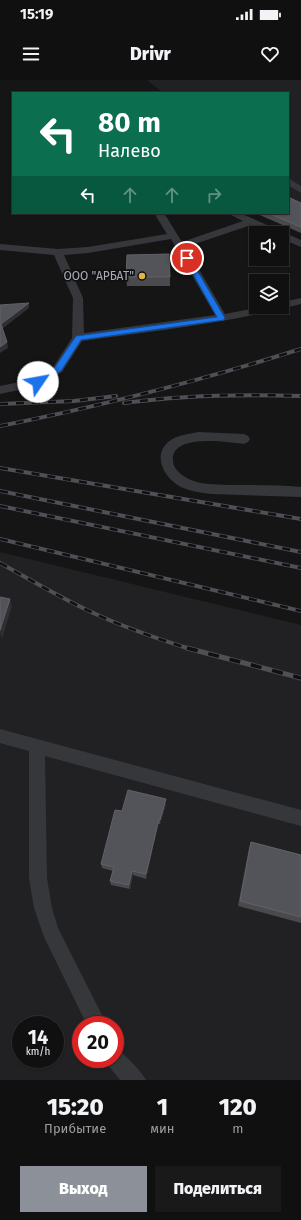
<!DOCTYPE html>
<html lang="ru">
<head>
<meta charset="utf-8">
<style>
	:root { --surface:#101010; --page:#191919; --text:#f1f3f6; --muted:#9c9d9f; --line:#303030; --accent:#8c9099 }
	body { margin:0; font-family:"Fira Sans",sans-serif; background:var(--page); color:var(--text); height:100vh; display:flex; flex-direction:column; font-size:15px; white-space:nowrap }
	* { box-sizing:border-box; margin:0 }
	p { font-size:13px; color:var(--muted) }
	.icon { flex:none; width:22px; height:22px; fill:none; stroke:currentColor; stroke-width:2; stroke-linecap:round; stroke-linejoin:round }
	.map { position:relative; height:1000px; overflow:hidden }
	.side { display:flex; flex-direction:column; background:var(--surface); flex:1 }
	.side>* { flex:none }
	.guide { position:absolute; left:12px; top:12px; width:277px; height:122px; border-radius:0px; box-shadow:0 1px 3px #0004,0 0 0 1px var(--line); background:#0b6e4f; color:#fff; overflow:hidden }
	.buttons { position:absolute; left:249px; top:146px; display:grid; gap:8px }
	.buttons a { display:grid; place-items:center; width:40px; height:40px; border-radius:0px; background:var(--surface); box-shadow:0 1px 3px #0004,0 0 0 1px var(--line); font-size:20px }
	.speed { position:absolute; left:12px; top:936px; display:flex; gap:8px; font-size:20px; font-weight:700; text-align:center }
	.speed>* { display:grid; place-content:center; width:52px; height:52px; border-radius:50%; background:var(--surface); box-shadow:0 1px 3px #0004,0 0 0 1px var(--line); line-height:1 }
	.speed small { font-size:10px; font-weight:400 }
	.speed .limit { border:6px solid #d22; background:#fff; color:#111 }
	.pin { position:absolute; display:grid; place-items:center; width:34px; height:34px; color:#fff; margin:-17px; border:2px solid #fff; border-radius:50%; box-shadow:0 1px 4px #0007 }
	.me { position:absolute; width:44px; margin:-22px; rotate:57deg; stroke-linejoin:round; filter:drop-shadow(0 0 3px #0008) }
	.turn { display:flex; align-items:center; gap:14px; height:84px; padding:0 20px; font-size:18px }
	.turn .icon { width:52px; height:52px; stroke-width:2.5 }
	.turn b { display:block; font-size:28px; line-height:34px }
	.lanes { display:flex; align-items:center; height:38px; padding:0 20px; background:#0003; justify-content:center; gap:20px; direction:ltr }
	.lanes .off { opacity:.35 }
	.eta { display:flex; justify-content:space-evenly; align-items:center; height:68px; text-align:center }
	.eta b { font-size:24px; font-weight:800; line-height:28px }
	.cta { display:flex; gap:8px; margin-top:auto; padding:8px 20px }
	.cta a { flex:1; height:46px; border-radius:0px; background:var(--accent); color:#fff; font-size:16px; font-weight:800; line-height:46px; text-align:center }
	.cta a+a { background:var(--page); color:var(--text) }
	.status { display:flex; justify-content:space-between; align-items:center; height:28px; padding:0 20px; background:var(--surface); direction:ltr }
	.status svg { height:11px; fill:currentColor }
	header { display:flex; justify-content:space-between; align-items:center; height:52px; padding:0 20px; background:var(--surface); font-size:18px; font-weight:800 }
	.map>svg:first-child { display:block }
	.built { fill:#212123; fill-rule:evenodd }
	.lines { fill:none; stroke-linecap:round; stroke-linejoin:round }
	.lane { fill:#36373b; fill-rule:evenodd }
	.rail-far1-casing { stroke:#4f5056; stroke-width:4 }
	.rail-casing { stroke:#4f5056; stroke-width:5 }
	.rail-far1 { stroke:#101011; stroke-width:2.5; stroke-dasharray:8; stroke-linecap:butt }
	.rail { stroke:#101011; stroke-width:3.5; stroke-dasharray:11; stroke-linecap:butt }
	.wall { fill:#49494e }
	.shaded-wall { fill:#303033 }
	.building { fill:#535459; stroke:#616267 }
	.route { fill:#1a73e8; stroke:#114b97 }
	.poi-dot { fill:#e0b543; stroke:#101011; stroke-width:1.5 }
	.labels { text-anchor:middle; stroke-width:3.5; stroke-linejoin:round; paint-order:stroke }
	.far-poi-label { font-size:12px; fill:#a8abb5; stroke:#101011; text-anchor:end }
</style>
</head>
<body>
<div class="status"><b>15:19</b><svg viewBox="0 0 49 12"><path d="M0 12V9h3v3zM5 12V6h3v6zM10 12V3h3v9zM15 12V0h3v12zM26 1h20v11H26zM47 4h2v5h-2z"/></svg></div>
<header><svg class="icon" aria-label="menu" viewBox="0 0 24 24"><path d="M4 6h16M4 12h16M4 18h16"/></svg>Drivr<svg class="icon" aria-label="heart" viewBox="0 0 24 24"><path d="M12 20l-8-8c-3-5 5-10 8-4 3-6 11-1 8 4z"/></svg></header>
<div class="map">
<svg width="301" height="1000" viewBox="0 0 301 1000">
	<rect width="100%" height="100%" fill="#151516"/>
	<g class="built">
		<polygon points="147,0 301,0 301,127 288,121 288,13 163,13"/>
		<path d="M0 472 301 545V1000H0ZM21 945H55V979H21ZM81 945H115V979H81Z"/>
	</g>
	<g class="lines">
		<g class="lane">
			<polygon points="288,98 301,106 301,113 288,105"/>
			<path d="M154 133H164L182 162 243 141 227 133H240L301 160V167L282 159V153H269L251 145 186 167 225 234 261 227H282V222L301 218V224C229 243 155 251 82 261L62 292 42 305 0 314V306L34 299 54 286 72 258 73 218 54 175 0 170V164L58 169 88 167 167 154ZM171 159 215 235 84 253 83 218 64 175 88 173Z"/>
			<path d="M198 352 244 354 248 356 250 359 248 362 244 364C227 362 170 353 173 381 173 390 184 397 191 400 202 405 216 404 228 405 252 405 277 405 301 407V417L211 414C201 413 190 411 181 407 163 398 151 373 171 360 178 355 189 354 198 352Z"/>
			<polygon points="0,649 301,730 301,746 45,676 47,798 52,828 58,848 107,945 87,945 44,857 34,828 29,798 29,671 0,663"/>
			<path d="M115 968C123 972 142 992 146 1000H120L108 985 106 979H115Z"/>
		</g>
		<g class="rail-far1-casing">
			<g id="rail-far1">
				<path d="M124 323C183 315 242 314 301 316"/>
				<polyline points="0,324 74,321 116,316"/>
				<path d="M0 346C102 326 202 300 301 269"/>
				<polyline points="0,388 301,439"/>
				<polyline points="0,411 301,472"/>
				<polyline points="0,426 301,488"/>
				<polyline points="0,459 301,531"/>
				<path d="M0 483C29 499 57 516 87 530 120 546 155 558 190 569"/>
			</g>
		</g>
		<g class="rail-casing">
			<polyline id="rail" points="187,568 301,598"/>
		</g>
		<use href="#rail-far1" class="rail-far1"/>
		<use href="#rail" class="rail"/>
	</g>
	<g class="wall">
		<polygon points="301,123 301,153 255,133 288,133"/>
		<polygon points="126,197 170,197 170,206 127,206"/>
		<polygon points="166,719 166,724 160,744 158,744 146,799 133,795 130,809 111,805 110,801 113,791 102,788 101,784 122,731"/>
		<polygon points="251,762 301,775 301,843 238,826 249,768"/>
	</g>
	<g class="shaded-wall">
		<polygon points="29,223 29,228 2,249 1,244"/>
		<polygon points="7,262 8,268 0,273 0,267"/>
		<polygon points="10,519 12,526 2,559 0,553 0,550"/>
		<polygon points="166,719 166,724 160,744 160,740"/>
		<polygon points="159,739 158,744 146,799 146,794"/>
		<polygon points="132,791 133,795 130,809 129,805"/>
	</g>
	<g class="building">
		<polygon points="288,117 301,123 301,147 268,133 288,133"/>
		<polygon points="169,174 170,197 126,197 127,175"/>
		<polygon points="29,223 1,244 7,262 0,267 0,225"/>
		<polygon points="0,517 10,519 0,550"/>
		<polygon points="128,710 166,719 160,740 159,739 146,794 132,791 129,805 110,801 114,787 101,784 115,730 122,731"/>
		<polygon points="251,762 301,775 301,837 240,821"/>
	</g>
	<polygon class="route" points="187,176 190,178 225,238 224,240 81,260 61,291 40,304 35,304 35,300 55,287 76,256 217,237 184,178"/>
	<circle class="poi-dot" cx="142" cy="196" r="4"/>
	<g class="labels">
		<g class="far-poi-label">
			<text x="134" y="200">ООО "АРБАТ"</text>
		</g>
	</g>
</svg>
<div class="buttons">
<a><svg class="icon" aria-label="sound" viewBox="0 0 24 24"><path d="M4 9h4l5-4v14l-5-4H4zM17 9q2 3 0 6"/></svg></a>
<a><svg class="icon" aria-label="layers" viewBox="0 0 24 24"><path d="M12 4l9 5-9 5-9-5zM3 14l9 5 9-5"/></svg></a>
</div>
<div class="speed"><div>14<small>km/h</small></div><div class="limit">20</div></div>
<div class="pin" style="left:187px;top:178px;background:#d93025"><svg class="icon" aria-label="arrive" viewBox="0 0 24 24"><path d="M6 21V4h12l-3 4 3 4H6"/></svg></div>
<svg class="me" style="left:38px;top:302px" viewBox="-20 -20 40 40"><circle r="19" fill="#fff"/><path d="M0-13L10 11 0 6-10 11z" fill="#1a73e8"/></svg>
<div class="guide">
<div class="turn"><svg class="icon" aria-label="left" viewBox="0 0 24 24"><path d="M17 20v-9H6M10 6l-5 5 5 5"/></svg><div><b>80 m</b>Налево</div></div>
<div class="lanes"><svg class="icon" aria-label="left" viewBox="0 0 24 24"><path d="M17 20v-9H6M10 6l-5 5 5 5"/></svg><svg class="icon off" aria-label="ahead" viewBox="0 0 24 24"><path d="M12 20V5M6 11l6-6 6 6"/></svg><svg class="icon off" aria-label="ahead" viewBox="0 0 24 24"><path d="M12 20V5M6 11l6-6 6 6"/></svg><svg class="icon off" aria-label="right" viewBox="0 0 24 24"><path d="M7 20v-9h11M14 6l5 5-5 5"/></svg></div>
</div>
</div>
<section class="side">
<div class="eta">
<div><b>15:20</b><p>Прибытие</p></div>
<div><b>1</b><p>мин</p></div>
<div><b>120</b><p>m</p></div>
</div>
<div class="cta"><a>Выход</a><a>Поделиться</a></div>
</section>
</body>
</html>
